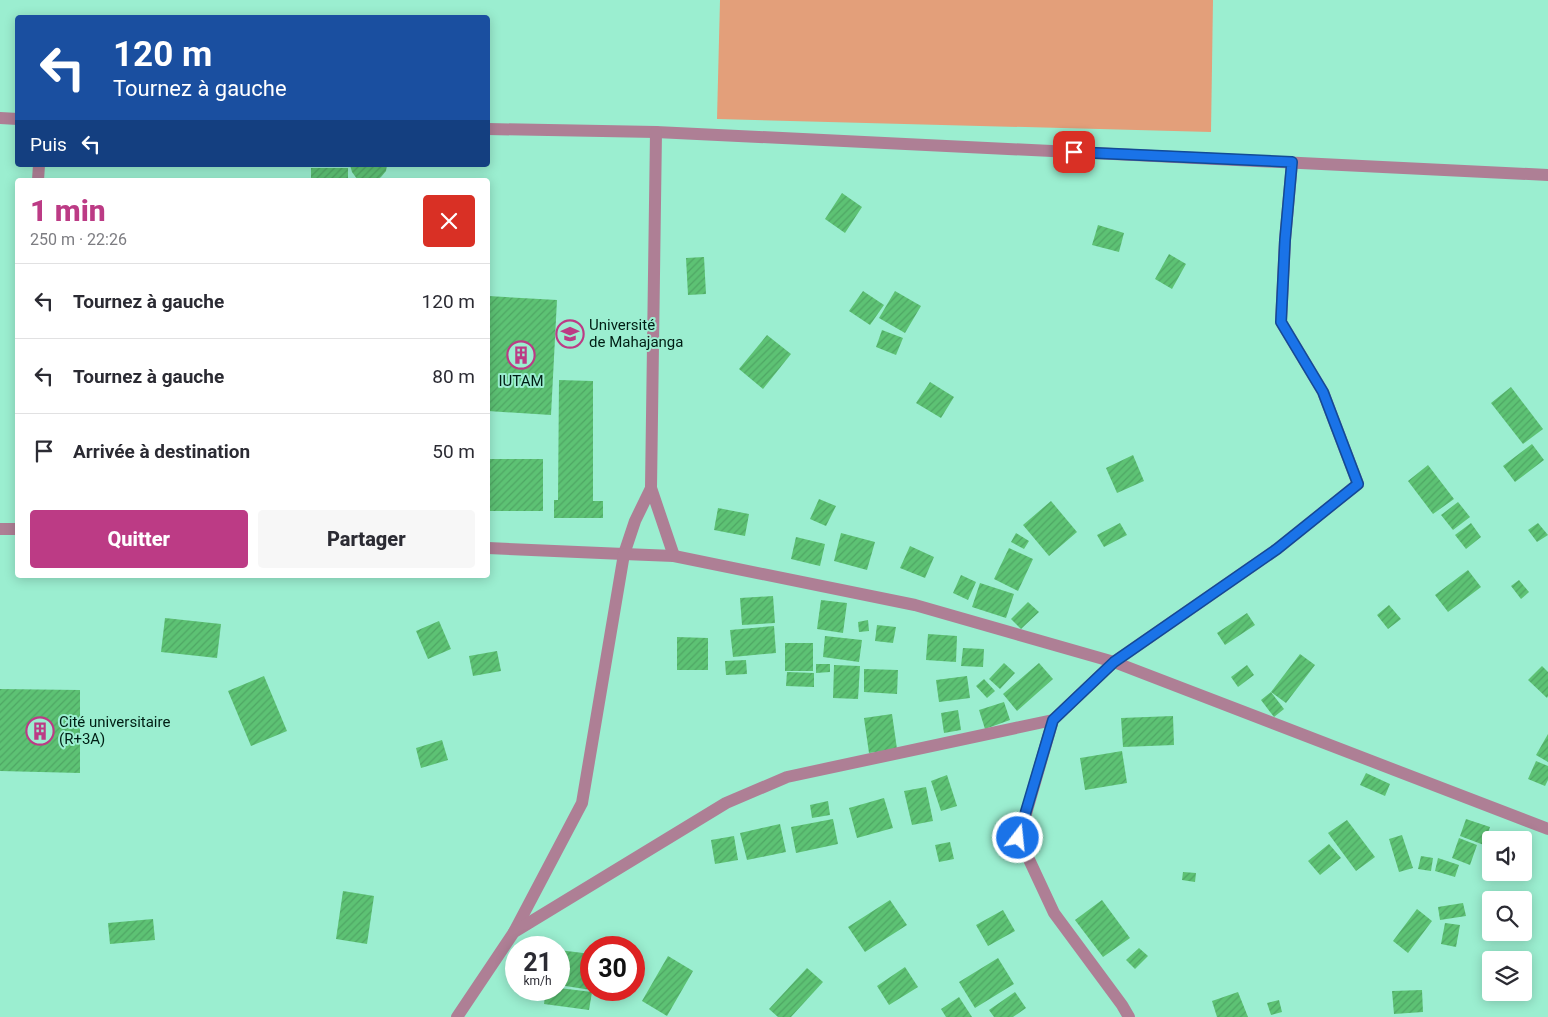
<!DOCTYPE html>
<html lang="fr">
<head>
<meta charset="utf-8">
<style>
	:root { --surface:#fff; --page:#f7f7f7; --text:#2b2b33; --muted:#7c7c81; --line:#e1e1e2; --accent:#bc3b85 }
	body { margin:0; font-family:Roboto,sans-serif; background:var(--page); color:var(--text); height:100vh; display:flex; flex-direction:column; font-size:19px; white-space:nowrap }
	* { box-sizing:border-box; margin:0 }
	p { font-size:16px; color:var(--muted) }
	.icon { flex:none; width:28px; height:28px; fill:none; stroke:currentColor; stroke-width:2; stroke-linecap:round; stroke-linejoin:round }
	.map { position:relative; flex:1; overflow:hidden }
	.side { position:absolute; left:15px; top:178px; width:475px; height:400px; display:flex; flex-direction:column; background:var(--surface); border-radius:5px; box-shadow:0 2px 12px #0003 }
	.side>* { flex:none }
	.hud { position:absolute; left:15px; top:15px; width:475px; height:152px; border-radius:5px; box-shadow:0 2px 12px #0003; background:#1a4fa0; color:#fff; overflow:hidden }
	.buttons { position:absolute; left:1482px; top:831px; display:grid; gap:10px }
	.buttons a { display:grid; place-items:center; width:50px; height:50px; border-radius:5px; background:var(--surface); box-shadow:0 2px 12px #0003; font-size:25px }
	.speed { position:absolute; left:505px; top:936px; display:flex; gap:10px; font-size:25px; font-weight:700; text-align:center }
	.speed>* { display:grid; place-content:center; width:65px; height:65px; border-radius:50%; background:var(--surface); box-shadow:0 2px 12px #0003; line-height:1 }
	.speed small { font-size:12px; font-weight:400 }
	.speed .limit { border:8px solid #d22; background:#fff; color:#111 }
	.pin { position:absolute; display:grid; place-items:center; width:42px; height:42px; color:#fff; margin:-21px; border-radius:10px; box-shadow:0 2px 8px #0006 }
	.me { position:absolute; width:55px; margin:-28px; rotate:16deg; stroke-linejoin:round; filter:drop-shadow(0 0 4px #0008) }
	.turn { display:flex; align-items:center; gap:18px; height:105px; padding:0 15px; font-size:22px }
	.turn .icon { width:65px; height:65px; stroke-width:2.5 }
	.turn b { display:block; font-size:35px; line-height:42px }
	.then { display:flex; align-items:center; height:48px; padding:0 15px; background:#0003; gap:10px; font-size:19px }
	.round { display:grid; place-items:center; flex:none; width:52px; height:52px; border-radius:5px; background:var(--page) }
	.headline { display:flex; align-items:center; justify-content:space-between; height:85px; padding:0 15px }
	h1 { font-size:30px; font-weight:800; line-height:38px; color:var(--accent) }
	.cta { display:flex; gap:10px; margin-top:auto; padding:10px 15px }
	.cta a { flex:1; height:58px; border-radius:5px; background:var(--accent); color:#fff; font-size:20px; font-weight:800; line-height:58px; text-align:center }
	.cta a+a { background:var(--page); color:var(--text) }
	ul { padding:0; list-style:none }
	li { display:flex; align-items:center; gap:15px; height:75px; padding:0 15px; border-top:1px solid var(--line) }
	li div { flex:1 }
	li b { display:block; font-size:19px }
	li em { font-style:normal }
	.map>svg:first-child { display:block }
	.garden { fill:#e39f7a }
	.building { fill:url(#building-hatch) }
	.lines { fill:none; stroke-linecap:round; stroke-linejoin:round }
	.minor { stroke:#ae7f95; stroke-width:12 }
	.route-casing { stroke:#114b97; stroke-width:12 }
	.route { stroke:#1a73e8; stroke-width:9 }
	.labels { text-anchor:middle; stroke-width:4; stroke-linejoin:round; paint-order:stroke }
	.poi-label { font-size:15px; fill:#001e14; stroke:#9beed0; text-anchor:start }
</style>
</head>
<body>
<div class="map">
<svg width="1548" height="1017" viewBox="0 0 1548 1017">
	<defs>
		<pattern id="building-hatch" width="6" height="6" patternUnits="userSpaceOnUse" patternTransform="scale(1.25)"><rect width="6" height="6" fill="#5dc274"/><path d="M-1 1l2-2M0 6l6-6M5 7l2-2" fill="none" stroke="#4fa664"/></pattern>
	</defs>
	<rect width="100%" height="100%" fill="#9beed0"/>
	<polygon class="garden" points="720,0 1213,0 1211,132 717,119"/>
	<g class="building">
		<polygon points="350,165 387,165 386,171 381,177 377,180 361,180 357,179 352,172"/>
		<rect x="311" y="168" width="37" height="12"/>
		<polygon points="842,193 862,207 845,233 825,219"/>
		<polygon points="1098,225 1124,233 1119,252 1092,245"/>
		<polygon points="1169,254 1186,264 1172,289 1155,279"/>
		<polygon points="704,257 706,294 688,295 686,258"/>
		<polygon points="863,291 884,305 870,325 849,311"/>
		<polygon points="895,291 921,306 905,333 879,318"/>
		<polygon points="488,296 557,300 551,415 488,411"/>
		<polygon points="882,330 903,338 896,355 876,347"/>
		<polygon points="767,335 791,354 763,389 739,369"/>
		<polygon points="559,380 593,381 593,501 603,501 603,518 554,518 554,500 558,500"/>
		<polygon points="930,382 954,397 941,418 916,403"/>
		<polygon points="1511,387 1543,429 1523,444 1491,403"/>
		<polygon points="1532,444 1544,460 1515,482 1503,466"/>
		<polygon points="1133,455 1144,481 1117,493 1106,468"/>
		<rect x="488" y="459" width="55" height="52"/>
		<polygon points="1428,465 1454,499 1433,514 1408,481"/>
		<polygon points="819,499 836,506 826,526 810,519"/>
		<polygon points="1051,501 1077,532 1049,556 1023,525"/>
		<polygon points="1458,502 1470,517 1453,530 1441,515"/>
		<polygon points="718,508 749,514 745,536 714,530"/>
		<polygon points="1120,523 1127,535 1104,547 1097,535"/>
		<polygon points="1471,523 1481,537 1466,549 1455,535"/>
		<polygon points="1538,523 1548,535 1537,542 1528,530"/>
		<polygon points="841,533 875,542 867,570 834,561"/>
		<polygon points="1016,533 1029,541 1024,549 1011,542"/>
		<polygon points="796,537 825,544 820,566 791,559"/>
		<polygon points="910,546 934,557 925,578 900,568"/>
		<polygon points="1009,548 1033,559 1018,591 994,579"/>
		<polygon points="1468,570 1481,587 1448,612 1435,595"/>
		<polygon points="961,575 976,582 968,600 953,593"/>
		<polygon points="1519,580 1529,592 1521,599 1511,586"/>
		<polygon points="980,583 1014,594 1006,618 972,607"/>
		<polygon points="773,596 775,623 742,625 740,598"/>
		<polygon points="821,600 847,603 843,633 817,629"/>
		<polygon points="1028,602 1039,612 1021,629 1011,619"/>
		<polygon points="1389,605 1401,619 1388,629 1377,615"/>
		<polygon points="1247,613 1255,625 1225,645 1217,633"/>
		<polygon points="165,618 221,624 217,658 161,652"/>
		<polygon points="868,620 869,631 859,632 858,622"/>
		<polygon points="439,621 451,649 428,659 416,631"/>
		<polygon points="877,625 896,627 893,643 875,641"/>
		<polygon points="774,626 776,653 733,657 730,630"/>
		<polygon points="928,634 957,636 956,662 926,660"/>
		<polygon points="825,636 862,640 859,662 823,657"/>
		<polygon points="677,637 708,638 708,670 677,670"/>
		<rect x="785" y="643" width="28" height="28"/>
		<polygon points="963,648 984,649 983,667 961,666"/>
		<polygon points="497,651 501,671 473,676 469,656"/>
		<polygon points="1300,654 1315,665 1286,703 1271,692"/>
		<polygon points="746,660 747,674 726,675 725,661"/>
		<polygon points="1004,663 1015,673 1000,689 989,679"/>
		<polygon points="1039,663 1053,679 1017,711 1003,694"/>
		<polygon points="816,664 830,664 830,672 816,673"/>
		<polygon points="834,665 860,666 858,699 833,698"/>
		<polygon points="1247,665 1254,675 1238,687 1231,677"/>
		<polygon points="1542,666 1548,672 1548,696 1547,698 1528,680"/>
		<polygon points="864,669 898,670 897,694 864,692"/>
		<polygon points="787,672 814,673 814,687 786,686"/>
		<polygon points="264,676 287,731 251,746 228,691"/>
		<polygon points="967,676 970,698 939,702 936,680"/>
		<polygon points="984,679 995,691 987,698 976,686"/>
		<polygon points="0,689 80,690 80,773 0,771"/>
		<polygon points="1271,692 1284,709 1274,717 1261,700"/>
		<polygon points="1004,702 1010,720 985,729 979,710"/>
		<polygon points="958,710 961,730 944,733 941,713"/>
		<polygon points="892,714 897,749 869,753 864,718"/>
		<polygon points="1173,716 1174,745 1123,747 1121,718"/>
		<polygon points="1548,734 1548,762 1536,755"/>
		<polygon points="442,740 448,760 421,768 416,748"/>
		<polygon points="1122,751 1127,783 1085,790 1080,758"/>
		<polygon points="1536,761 1548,766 1548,780 1545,786 1528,779"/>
		<polygon points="1366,773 1390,784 1385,796 1360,785"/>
		<polygon points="947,775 957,806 941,811 931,781"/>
		<polygon points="926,787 933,821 912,825 904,791"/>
		<polygon points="884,798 893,828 857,838 849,808"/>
		<polygon points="828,801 830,815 812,818 810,805"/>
		<polygon points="833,819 838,844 796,853 791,827"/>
		<polygon points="1466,819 1490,827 1484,845 1460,836"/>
		<polygon points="1347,820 1375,857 1356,871 1328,833"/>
		<polygon points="780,824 786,852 747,860 740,833"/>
		<polygon points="1500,834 1519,838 1519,840 1499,840"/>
		<polygon points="1402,835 1413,868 1399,872 1389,839"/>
		<polygon points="734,836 738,860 715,864 711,840"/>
		<polygon points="1459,838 1477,845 1470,865 1452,858"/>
		<polygon points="950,842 954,859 939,862 935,845"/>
		<polygon points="1329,844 1341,858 1320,875 1308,861"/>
		<polygon points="1421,856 1433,858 1431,871 1418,869"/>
		<polygon points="1438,858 1459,865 1455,877 1435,871"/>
		<polygon points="1183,872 1196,873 1195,882 1182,880"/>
		<polygon points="343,891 374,896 367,944 336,939"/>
		<polygon points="890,900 907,925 865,952 848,927"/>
		<polygon points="1102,900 1130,938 1103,957 1075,920"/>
		<polygon points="1463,903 1466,916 1440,920 1438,907"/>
		<polygon points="1417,909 1432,921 1408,953 1393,941"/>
		<polygon points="1003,910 1015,931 988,946 976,925"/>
		<polygon points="153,919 155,940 110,944 108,923"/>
		<polygon points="1445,923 1460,925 1456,947 1441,944"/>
		<polygon points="1139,948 1148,956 1135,969 1126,960"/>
		<polygon points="559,950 591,954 591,990 559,985"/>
		<polygon points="668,956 693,971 667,1016 642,1001"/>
		<polygon points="998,958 1014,984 975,1008 959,982"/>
		<polygon points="905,967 918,987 889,1005 877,986"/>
		<polygon points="807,968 823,982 791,1017 778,1017 769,1009"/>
		<polygon points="559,988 592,992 589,1010 544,1004 546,990 559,990"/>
		<polygon points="1422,990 1423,1012 1394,1014 1392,991"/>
		<polygon points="1015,992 1026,1008 1013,1017 994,1017 989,1010"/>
		<polygon points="1238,992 1248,1017 1217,1017 1212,1001"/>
		<polygon points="959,997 972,1017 946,1017 941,1009"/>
		<polygon points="1279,1000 1282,1012 1271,1015 1267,1003"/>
	</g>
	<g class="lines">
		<g class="minor">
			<polyline points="0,118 18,119"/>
			<polyline points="488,129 656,132 1548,175"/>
			<polyline points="38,180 39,165"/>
			<polyline points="651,488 674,556"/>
			<polyline points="0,529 18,529"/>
			<polyline points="488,548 624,554 635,521 651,488 656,132"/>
			<polyline points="514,932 582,803 624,554 674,556 915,605 1114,662 1548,829"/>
			<polyline points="457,1017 514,932 726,803 787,777 1053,720"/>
			<polyline points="1129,1017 1122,1005 1054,913 1019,838 1053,720 1114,662 1277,549 1358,484 1323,392 1281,322 1285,240 1292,163"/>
		</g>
	</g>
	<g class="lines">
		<g class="route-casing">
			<polyline id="route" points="1018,838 1053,720 1114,662 1277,549 1358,484 1323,392 1281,322 1285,240 1292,162 1074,152"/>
		</g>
		<use href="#route" class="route"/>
	</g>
	<defs>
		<g id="university-ring" transform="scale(1.4375)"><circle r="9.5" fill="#9beed0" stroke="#bc3b85" stroke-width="1.5"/><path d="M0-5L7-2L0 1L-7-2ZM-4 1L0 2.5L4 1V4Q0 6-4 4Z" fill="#bc3b85"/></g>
		<g id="building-ring" transform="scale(1.4375)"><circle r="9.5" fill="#9beed0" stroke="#bc3b85" stroke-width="1.5"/><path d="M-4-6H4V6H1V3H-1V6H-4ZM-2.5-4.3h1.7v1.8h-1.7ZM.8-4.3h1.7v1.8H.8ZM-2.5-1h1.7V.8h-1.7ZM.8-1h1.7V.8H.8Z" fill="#bc3b85"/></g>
	</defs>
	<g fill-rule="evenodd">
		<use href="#university-ring" x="570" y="334"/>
		<use href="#building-ring" x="521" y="355"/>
		<use href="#building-ring" x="40" y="731"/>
	</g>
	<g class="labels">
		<g class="poi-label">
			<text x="589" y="330">Université<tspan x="589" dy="17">de Mahajanga</tspan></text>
			<text x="521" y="386" text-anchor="middle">IUTAM</text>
			<text x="59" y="727">Cité universitaire<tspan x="59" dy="17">(R+3A)</tspan></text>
		</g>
	</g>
</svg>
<div class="buttons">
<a><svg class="icon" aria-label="sound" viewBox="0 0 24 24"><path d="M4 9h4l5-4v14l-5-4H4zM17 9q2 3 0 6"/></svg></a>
<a><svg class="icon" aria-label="search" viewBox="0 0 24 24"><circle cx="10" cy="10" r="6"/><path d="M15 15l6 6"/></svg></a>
<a><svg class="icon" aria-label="layers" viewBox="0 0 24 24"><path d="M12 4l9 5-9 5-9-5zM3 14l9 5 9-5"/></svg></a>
</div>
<div class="speed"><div>21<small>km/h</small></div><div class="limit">30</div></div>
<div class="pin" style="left:1074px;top:152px;background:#d93025"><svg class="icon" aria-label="arrive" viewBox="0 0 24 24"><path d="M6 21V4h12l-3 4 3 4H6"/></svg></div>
<svg class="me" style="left:1018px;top:838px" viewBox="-20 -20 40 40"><circle r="17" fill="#1a73e8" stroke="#fff" stroke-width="3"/><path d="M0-11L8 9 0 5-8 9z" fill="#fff"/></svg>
<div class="hud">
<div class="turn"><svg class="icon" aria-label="left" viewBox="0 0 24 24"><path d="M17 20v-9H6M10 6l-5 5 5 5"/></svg><div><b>120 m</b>Tournez à gauche</div></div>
<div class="then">Puis<svg class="icon" aria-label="left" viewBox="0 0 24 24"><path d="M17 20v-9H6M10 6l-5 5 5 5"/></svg></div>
</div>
<section class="side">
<div class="headline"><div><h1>1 min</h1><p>250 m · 22:26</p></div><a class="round" style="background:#d93025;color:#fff"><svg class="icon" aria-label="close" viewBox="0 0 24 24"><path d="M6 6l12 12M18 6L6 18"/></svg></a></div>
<ul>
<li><svg class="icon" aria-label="left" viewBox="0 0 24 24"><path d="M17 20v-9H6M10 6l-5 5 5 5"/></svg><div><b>Tournez à gauche</b></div><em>120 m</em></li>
<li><svg class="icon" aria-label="left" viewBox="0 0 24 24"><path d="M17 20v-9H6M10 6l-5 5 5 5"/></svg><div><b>Tournez à gauche</b></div><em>80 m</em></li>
<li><svg class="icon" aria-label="arrive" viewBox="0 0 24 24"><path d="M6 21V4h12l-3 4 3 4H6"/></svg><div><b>Arrivée à destination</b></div><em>50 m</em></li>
</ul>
<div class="cta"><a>Quitter</a><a>Partager</a></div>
</section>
</div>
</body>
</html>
